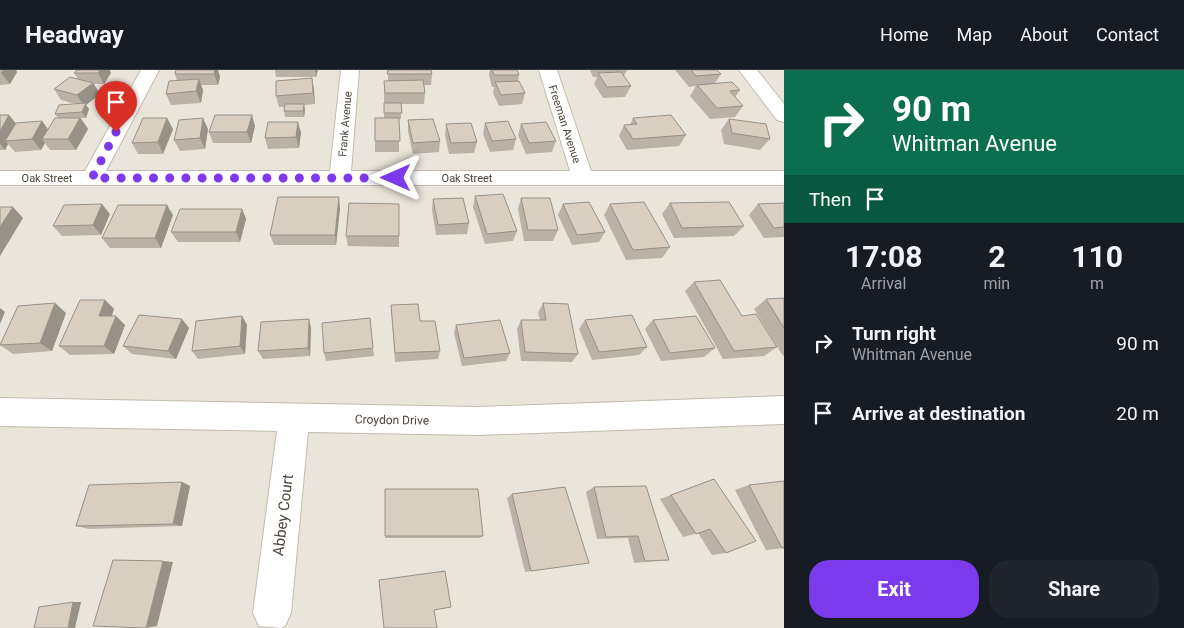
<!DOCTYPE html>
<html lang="en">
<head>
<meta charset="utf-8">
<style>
	:root { --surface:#171b24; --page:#20242c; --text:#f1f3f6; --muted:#9ea1a6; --line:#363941; --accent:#7c3aed }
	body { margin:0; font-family:Roboto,sans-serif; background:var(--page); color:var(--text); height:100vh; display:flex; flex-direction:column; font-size:19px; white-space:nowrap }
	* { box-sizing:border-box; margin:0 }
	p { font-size:16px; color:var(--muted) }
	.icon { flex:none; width:28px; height:28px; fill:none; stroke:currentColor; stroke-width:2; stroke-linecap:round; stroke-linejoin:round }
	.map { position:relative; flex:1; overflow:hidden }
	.drawer { display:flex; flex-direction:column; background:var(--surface); width:400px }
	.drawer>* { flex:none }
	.guide { background:#0b6e4f; color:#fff; overflow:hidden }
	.pin { position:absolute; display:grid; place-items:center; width:42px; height:42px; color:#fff; margin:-51px -21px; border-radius:50% 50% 50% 0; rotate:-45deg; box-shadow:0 0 5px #0007 }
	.pin .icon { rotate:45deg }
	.me { position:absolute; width:55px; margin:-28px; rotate:270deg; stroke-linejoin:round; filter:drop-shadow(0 0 4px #0008) }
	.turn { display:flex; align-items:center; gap:18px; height:105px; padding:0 25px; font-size:22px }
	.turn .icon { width:65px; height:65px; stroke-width:2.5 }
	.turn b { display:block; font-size:35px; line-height:42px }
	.then { display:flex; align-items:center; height:48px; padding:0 25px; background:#0003; gap:10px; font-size:19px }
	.eta { display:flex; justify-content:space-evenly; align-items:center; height:85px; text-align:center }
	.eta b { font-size:30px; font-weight:700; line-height:35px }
	.action { display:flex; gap:10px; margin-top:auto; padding:10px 25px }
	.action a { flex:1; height:58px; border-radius:20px; background:var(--accent); color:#fff; font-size:20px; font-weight:700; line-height:58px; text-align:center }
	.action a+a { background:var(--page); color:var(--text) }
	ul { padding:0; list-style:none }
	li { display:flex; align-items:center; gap:15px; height:70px; padding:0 25px }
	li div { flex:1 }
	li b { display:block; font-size:19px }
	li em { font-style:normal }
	header { display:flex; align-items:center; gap:30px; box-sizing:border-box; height:70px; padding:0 25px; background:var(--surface); border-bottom:1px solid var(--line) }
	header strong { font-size:24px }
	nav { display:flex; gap:28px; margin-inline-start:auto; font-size:18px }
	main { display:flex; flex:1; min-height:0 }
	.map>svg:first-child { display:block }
	.residential { fill:#eae5da }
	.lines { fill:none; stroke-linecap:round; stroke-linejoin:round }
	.street-casing { stroke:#c2bbae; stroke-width:2 }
	.street { fill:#fff; fill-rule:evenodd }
	.wall { fill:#bab2a6 }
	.shaded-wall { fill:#979187 }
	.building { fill:#d8cfc1; stroke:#979187 }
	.route { stroke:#7c3aed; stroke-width:9; stroke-dasharray:0 16.2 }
	.labels { text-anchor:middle; stroke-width:4.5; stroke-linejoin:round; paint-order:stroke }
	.far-street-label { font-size:11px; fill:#4b4439; stroke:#fff }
	.street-label { font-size:12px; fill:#4b4439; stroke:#fff }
	.near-street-label { font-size:15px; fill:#4b4439; stroke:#fff }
</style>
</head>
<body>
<header>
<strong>Headway</strong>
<nav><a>Home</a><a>Map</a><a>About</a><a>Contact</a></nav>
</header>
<main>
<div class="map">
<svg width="784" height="558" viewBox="0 0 784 558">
	<rect width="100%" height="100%" fill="#f6f3ec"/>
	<rect class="residential" x="0" y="0" width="784" height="558"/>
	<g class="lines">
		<g class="street-casing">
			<g id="street">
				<polygon points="141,0 159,0 106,101 330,101 341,0 359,0 351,101 570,101 539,0 557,0 591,101 784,101 784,115 0,115 0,101 85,101"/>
				<polygon points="739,0 757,0 784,34 784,52 777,50"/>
				<polygon points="784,326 784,354 477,365 308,362 291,543 285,556 281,558 259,556 253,543 277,361 0,356 0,328 477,337"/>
			</g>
		</g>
		<use href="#street" class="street"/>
	</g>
	<g class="wall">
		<polygon points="0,0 17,2 10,14 0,15"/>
		<polygon points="218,0 220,7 218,15 201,15 203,20 201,33 171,35 166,24 177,11 175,4"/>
		<polygon points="275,0 318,0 316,7 276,7"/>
		<polygon points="388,0 432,4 431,15 424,15 425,23 424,34 401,34 401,49 399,49 399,82 375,82 375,71 384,48 384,11 388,11"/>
		<polygon points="490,0 517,0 519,5 518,11 525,23 522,34 499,36 493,23 494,17 492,17 489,5"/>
		<polygon points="590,0 627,0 624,6 631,16 625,27 603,28 594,14 597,7 593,7"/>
		<polygon points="675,0 717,0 721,4 715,13 740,20 735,27 743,36 735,47 710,49 690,26 696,16 689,17"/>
		<polygon points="74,3 111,3 104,14 94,14 100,24 86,35 89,39 86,48 81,48 88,59 76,80 50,80 45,73 41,80 15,82 8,74 5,80 0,80 0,45 16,53 42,51 48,60 58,48 55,44 76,34 61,30 54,19 78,9"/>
		<polygon points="312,8 315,34 304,35 305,40 304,47 285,47 284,41 285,37 279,37 276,26"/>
		<polygon points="633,48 686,65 679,76 627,80 619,66 624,55 630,55"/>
		<polygon points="729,49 770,69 760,80 724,74 721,60"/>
		<polygon points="408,50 440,71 439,82 413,84 408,62"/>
		<polygon points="485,53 516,69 513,80 490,82 483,64"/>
		<polygon points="446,54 477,72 474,83 449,84 445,65"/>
		<polygon points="521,54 556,71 552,82 526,84 518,65"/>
		<polygon points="255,56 251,73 213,73 209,62"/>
		<polygon points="173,59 163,84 138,84 132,73"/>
		<polygon points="208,59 205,79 180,81 174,70"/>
		<polygon points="301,63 299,78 268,79 265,68"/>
		<polygon points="475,126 517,161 513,171 485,174 473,137"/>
		<polygon points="521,128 558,160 553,171 524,171 518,139"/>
		<polygon points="433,129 469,153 467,164 436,165 432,140"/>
		<polygon points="670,133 744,156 734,166 674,168 662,144"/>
		<polygon points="784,133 784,167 764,168 749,145 758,134"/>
		<polygon points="399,134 399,177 348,176 346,166"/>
		<polygon points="563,134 605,162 599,172 572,175 558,145"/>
		<polygon points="610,134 670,177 662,188 626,190 604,145"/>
		<polygon points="340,138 336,175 274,175 270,165"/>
		<polygon points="242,139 246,149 240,172 178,172 171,162"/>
		<polygon points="110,144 101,165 62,166 53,156"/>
		<polygon points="173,145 161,178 110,178 102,168"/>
		<polygon points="694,212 742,246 777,277 764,286 723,289 685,221"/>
		<polygon points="784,228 784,285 783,286 754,239 766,229"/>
		<polygon points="105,230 114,239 112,246 125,255 114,284 70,285 59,276"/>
		<polygon points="543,233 578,284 572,292 521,291 517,259 521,250 540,250 538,243"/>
		<polygon points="391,235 420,251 440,281 438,289 395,292"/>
		<polygon points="66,243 52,281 13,284 0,275"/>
		<polygon points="242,246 247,255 245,284 198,289 192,281"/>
		<polygon points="585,250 647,277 639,285 592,290 579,259"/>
		<polygon points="653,250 715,278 704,287 661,291 645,259"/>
		<polygon points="456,255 510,283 506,291 462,296 454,263"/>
		<polygon points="189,258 176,289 132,284 123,276"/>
		<polygon points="311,258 310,286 263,289 258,281"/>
		<polygon points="373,278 374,286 326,291 324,283"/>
		<polygon points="714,409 726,483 712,485 698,463 683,467 660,429"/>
		<polygon points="182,412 190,416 182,456 89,459 76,456"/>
		<polygon points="749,415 784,478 766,480 735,420"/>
		<polygon points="594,417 669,490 634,493 628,468 597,469 586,422"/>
		<polygon points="512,424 589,493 525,502 507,428"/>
		<polygon points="385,466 483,466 479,468 385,468"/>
	</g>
	<g class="shaded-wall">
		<polygon points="3,0 16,0 17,2 10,14 1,3"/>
		<polygon points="100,0 110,0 111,3 104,14 98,3"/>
		<polygon points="215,0 218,0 220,7 218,15 214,4"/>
		<polygon points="315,0 318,0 316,7"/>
		<polygon points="312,8 314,19 315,34 313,23"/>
		<polygon points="199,9 203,20 201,33 196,21"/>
		<polygon points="93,13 100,24 86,35 89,39 86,48 82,42 84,36 77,25"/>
		<polygon points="304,34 305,40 304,47 303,41"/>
		<polygon points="9,45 18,56 5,71 8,74 5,80 0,74 0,61"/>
		<polygon points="252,45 255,56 251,73 247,62"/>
		<polygon points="80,48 88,59 76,80 68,69"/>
		<polygon points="167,48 173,59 163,84 158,72"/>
		<polygon points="203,48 208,59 205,79 200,68"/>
		<polygon points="42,51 50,62 42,69 45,73 41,80 32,69"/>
		<polygon points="298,52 301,63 299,78 296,67"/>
		<polygon points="339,127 340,138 336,175 335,165"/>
		<polygon points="102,134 110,144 101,165 93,155"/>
		<polygon points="167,135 173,145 161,178 155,168"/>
		<polygon points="13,137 23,148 0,186 0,157"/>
		<polygon points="242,139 246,149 240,172 236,162"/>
		<polygon points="105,230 114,239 108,255 99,246"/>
		<polygon points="55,233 66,243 52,281 40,273"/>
		<polygon points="0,238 5,242 0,254"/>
		<polygon points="116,246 125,255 114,284 104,276"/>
		<polygon points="242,246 247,255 245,284 240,276"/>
		<polygon points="182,249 189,258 176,289 168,281"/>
		<polygon points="309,249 311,258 310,286 308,278"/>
		<polygon points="182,412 190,416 182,456 173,454"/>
		<polygon points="163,491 173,492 157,556 146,558"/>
		<polygon points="73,532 81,532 75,558 68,558"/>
	</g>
	<g class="building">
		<polygon points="77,0 100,0 98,3 74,3"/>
		<polygon points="176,0 215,0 214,4 175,4"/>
		<polygon points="388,0 431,0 432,4 387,4"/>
		<polygon points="492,0 517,0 519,5 494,5"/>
		<polygon points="691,0 717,0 721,4 696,6"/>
		<polygon points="621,2 631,16 607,17 598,3"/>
		<polygon points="70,7 93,13 77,25 54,19"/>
		<polygon points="312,8 313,23 276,26 276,11"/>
		<polygon points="199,9 196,21 166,24 169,11"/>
		<polygon points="423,10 425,23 385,23 384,11"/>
		<polygon points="519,11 525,23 501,25 495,12"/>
		<polygon points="732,12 740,20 730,21 743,36 717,38 697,15"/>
		<polygon points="86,33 82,42 55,44 59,35"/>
		<polygon points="384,33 401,33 402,43 384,43"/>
		<polygon points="285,34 304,34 303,41 284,41"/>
		<polygon points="0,45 9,45 0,61"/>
		<polygon points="215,45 252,45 247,62 209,62"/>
		<polygon points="671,45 686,65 633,69 624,55 637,54 633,48"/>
		<polygon points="55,48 80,48 68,69 42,69"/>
		<polygon points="143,48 167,48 158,72 132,73"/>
		<polygon points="203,48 200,68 174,70 179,50"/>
		<polygon points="375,48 399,48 400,71 375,71"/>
		<polygon points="433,49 440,71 413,73 408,50"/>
		<polygon points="729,49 766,54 770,69 732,63"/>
		<polygon points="42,51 32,69 5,71 16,53"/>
		<polygon points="508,51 516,69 492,71 485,53"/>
		<polygon points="268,52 298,52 296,67 265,68"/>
		<polygon points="546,52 556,71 529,73 521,54"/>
		<polygon points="471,53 477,72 451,73 446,54"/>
		<polygon points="503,124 517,161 487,164 475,126"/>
		<polygon points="278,127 339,127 335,165 270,165"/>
		<polygon points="463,128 469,153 438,155 433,129"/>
		<polygon points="521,128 550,128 558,160 528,160"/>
		<polygon points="589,132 605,162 577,165 563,134"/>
		<polygon points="644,132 670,177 633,180 610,134"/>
		<polygon points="729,132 744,156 682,158 670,133"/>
		<polygon points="349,133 399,134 399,166 346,166"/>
		<polygon points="784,133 784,157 774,158 758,134"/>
		<polygon points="102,134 93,155 53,156 64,135"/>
		<polygon points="118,135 167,135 155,168 102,168"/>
		<polygon points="0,137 13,137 0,157"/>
		<polygon points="180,139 242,139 236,162 171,162"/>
		<polygon points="720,210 742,246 756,244 777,277 734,281 694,212"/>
		<polygon points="784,228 784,258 766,229"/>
		<polygon points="80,230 105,230 99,246 116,246 104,276 59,276"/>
		<polygon points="55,233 40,273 0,275 18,236"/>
		<polygon points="543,233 568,234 578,284 525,282 521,250 546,250"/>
		<polygon points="418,234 420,251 435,251 440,281 395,283 391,235"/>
		<polygon points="139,245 182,249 168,281 123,276"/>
		<polygon points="632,245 647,277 599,282 585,250"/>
		<polygon points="242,246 240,276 192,281 196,251"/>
		<polygon points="696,246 715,278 670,283 653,250"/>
		<polygon points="370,248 373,278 324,283 322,253"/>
		<polygon points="309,249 308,278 258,281 261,252"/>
		<polygon points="500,250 510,283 464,288 456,255"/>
		<polygon points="714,409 756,471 726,483 710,459 696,464 671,425"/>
		<polygon points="784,411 784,478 782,478 749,415"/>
		<polygon points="182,412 173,454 76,456 89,415"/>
		<polygon points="646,416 669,490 645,491 638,466 606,467 594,417"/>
		<polygon points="565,417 589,493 531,501 512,424"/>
		<polygon points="385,419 478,419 483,466 385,466"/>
		<polygon points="113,490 163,491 146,558 93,556"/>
		<polygon points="445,501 451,537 434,540 437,558 384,558 379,510"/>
		<polygon points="73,532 68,558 34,558 39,537"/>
	</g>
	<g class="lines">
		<polyline class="route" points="116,62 92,108 396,108"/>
	</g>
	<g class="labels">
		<g class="far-street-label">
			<text transform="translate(345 54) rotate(-85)" y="4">Frank Avenue</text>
			<text transform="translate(565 54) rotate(72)" y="4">Freeman Avenue</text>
			<text x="47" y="112">Oak Street</text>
			<text x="467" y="112">Oak Street</text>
		</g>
		<g class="street-label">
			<text transform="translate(392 350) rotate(1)" y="4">Croydon Drive</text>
		</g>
		<g class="near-street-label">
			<text transform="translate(283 445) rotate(-83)" y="5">Abbey Court</text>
		</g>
	</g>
</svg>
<div class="pin" style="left:116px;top:62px;background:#d93025"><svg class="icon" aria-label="arrive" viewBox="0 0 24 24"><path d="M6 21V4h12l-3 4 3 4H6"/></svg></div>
<svg class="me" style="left:396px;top:108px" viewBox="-20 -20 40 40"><path d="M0-17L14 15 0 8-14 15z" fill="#7c3aed" stroke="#fff" stroke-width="4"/></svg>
</div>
<section class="drawer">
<div class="guide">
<div class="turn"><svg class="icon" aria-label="right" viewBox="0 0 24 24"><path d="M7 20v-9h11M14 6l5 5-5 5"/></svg><div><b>90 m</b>Whitman Avenue</div></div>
<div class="then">Then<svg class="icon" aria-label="arrive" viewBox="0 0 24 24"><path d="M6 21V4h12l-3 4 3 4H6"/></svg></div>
</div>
<div class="eta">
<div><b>17:08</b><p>Arrival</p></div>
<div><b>2</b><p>min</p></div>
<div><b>110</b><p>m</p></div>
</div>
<ul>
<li><svg class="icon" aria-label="right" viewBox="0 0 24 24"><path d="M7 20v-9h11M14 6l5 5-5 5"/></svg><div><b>Turn right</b><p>Whitman Avenue</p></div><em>90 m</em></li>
<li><svg class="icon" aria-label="arrive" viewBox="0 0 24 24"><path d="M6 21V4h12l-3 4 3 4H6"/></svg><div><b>Arrive at destination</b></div><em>20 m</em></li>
</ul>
<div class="action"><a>Exit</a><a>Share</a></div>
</section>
</main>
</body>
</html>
